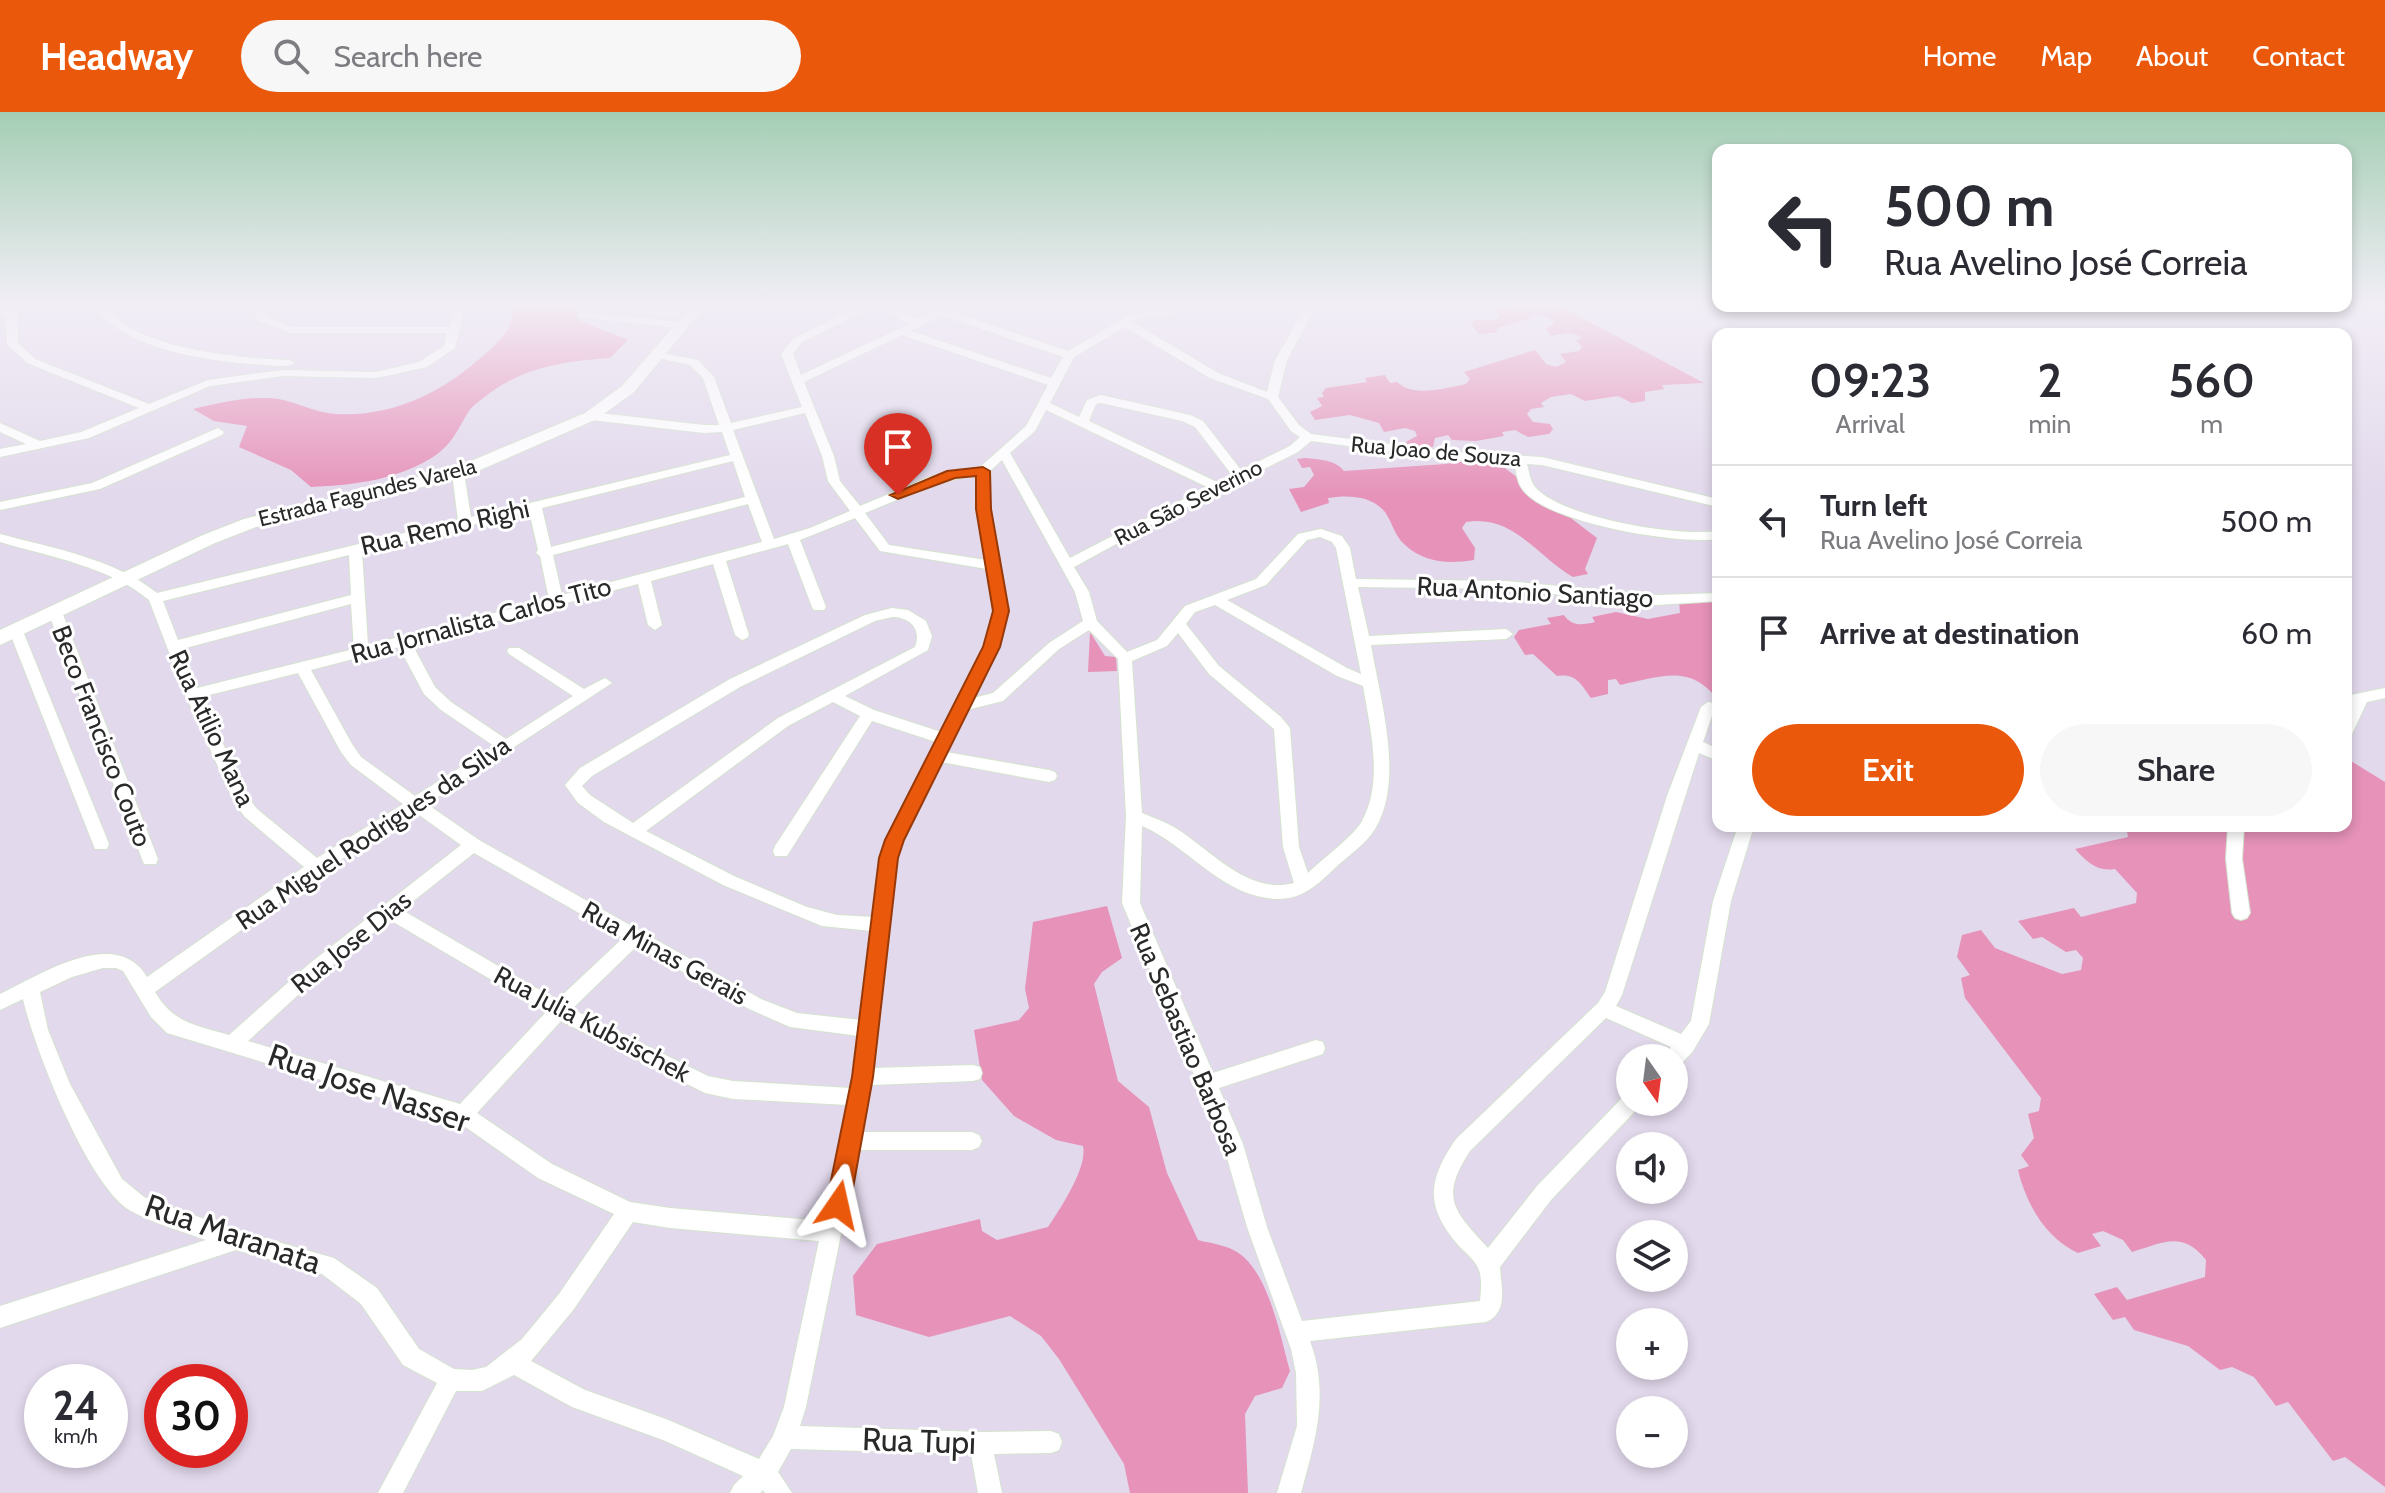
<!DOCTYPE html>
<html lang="en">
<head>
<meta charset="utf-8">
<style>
	:root { --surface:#fff; --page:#f7f7f7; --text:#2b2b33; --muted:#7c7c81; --line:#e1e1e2; --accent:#ea580c }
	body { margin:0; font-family:Cabin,sans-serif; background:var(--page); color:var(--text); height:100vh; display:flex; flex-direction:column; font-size:30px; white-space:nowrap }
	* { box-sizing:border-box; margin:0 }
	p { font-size:26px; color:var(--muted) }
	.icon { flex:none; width:44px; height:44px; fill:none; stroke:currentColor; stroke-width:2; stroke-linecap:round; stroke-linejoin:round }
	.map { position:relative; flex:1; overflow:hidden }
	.sheet { position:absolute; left:1712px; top:216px; width:640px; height:504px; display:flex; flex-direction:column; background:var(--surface); border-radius:16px; box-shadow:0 4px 12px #0003 }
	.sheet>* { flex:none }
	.hud { position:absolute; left:1712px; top:32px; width:640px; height:168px; border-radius:16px; box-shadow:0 4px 12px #0003; background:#fff; color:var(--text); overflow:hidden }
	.needle { width:52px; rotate:166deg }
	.controls { position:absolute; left:1616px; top:932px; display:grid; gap:16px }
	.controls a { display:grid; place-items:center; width:72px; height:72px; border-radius:50%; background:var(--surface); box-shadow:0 4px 12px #0003; font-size:40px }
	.speed { position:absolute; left:24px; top:1252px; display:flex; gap:16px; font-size:40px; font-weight:700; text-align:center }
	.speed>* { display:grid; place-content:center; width:104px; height:104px; border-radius:50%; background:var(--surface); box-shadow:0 4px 12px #0003; line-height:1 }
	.speed small { font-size:20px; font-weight:400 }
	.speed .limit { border:12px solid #d22; background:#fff; color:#111 }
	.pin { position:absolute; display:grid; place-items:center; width:68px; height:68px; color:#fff; margin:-82px -34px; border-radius:50% 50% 50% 0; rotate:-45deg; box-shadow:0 0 8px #0007 }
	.pin .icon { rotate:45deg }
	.me { position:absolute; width:88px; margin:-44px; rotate:11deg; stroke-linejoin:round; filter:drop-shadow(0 0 6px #0008) }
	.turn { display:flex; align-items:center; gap:28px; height:168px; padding:0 40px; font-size:36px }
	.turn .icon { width:104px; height:104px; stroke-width:2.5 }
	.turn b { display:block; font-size:56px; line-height:68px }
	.eta { display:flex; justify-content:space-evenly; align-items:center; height:136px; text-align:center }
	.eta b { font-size:48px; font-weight:600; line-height:56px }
	.primary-button { display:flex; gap:16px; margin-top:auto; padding:16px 40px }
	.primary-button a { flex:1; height:92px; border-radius:48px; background:var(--accent); color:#fff; font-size:32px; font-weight:600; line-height:92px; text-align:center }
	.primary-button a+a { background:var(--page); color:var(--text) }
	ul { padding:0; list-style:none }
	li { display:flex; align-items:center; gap:24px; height:112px; padding:0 40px; border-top:2px solid var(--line) }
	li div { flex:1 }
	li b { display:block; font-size:30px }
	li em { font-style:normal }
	header { display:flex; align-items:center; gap:48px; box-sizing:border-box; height:112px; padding:0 40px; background:var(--accent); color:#fff }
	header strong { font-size:38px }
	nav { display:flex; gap:44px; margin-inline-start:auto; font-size:28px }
	.search { width:560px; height:72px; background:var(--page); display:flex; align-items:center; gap:20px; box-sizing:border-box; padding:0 28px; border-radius:44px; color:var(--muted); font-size:30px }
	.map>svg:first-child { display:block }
	.green { fill:#e692b9 }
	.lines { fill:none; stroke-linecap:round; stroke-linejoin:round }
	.street-casing { stroke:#d5e3cf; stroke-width:2 }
	.secondary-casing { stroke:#d5e3cf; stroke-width:2 }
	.street { fill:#fff; fill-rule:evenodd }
	.secondary { fill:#fff; fill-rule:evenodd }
	.route { fill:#ea580c; stroke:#983908; stroke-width:2 }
	.labels { text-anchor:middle; stroke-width:6; stroke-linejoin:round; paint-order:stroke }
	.far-street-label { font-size:22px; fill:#292929; stroke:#fff }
	.street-label { font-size:26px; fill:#292929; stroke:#fff }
	.near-street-label { font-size:32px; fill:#292929; stroke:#fff }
</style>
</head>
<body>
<header>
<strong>Headway</strong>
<div class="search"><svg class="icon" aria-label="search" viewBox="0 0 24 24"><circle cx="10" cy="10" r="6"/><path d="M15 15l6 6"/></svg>Search here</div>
<nav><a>Home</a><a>Map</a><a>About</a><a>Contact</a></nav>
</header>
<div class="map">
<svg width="2385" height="1381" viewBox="0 0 2385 1381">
	<rect width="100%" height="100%" fill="#e2d9ec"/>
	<g class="green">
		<path d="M513 191H574L578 208 628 228 610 246C566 249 523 255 487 283 481 288 473 293 469 299 458 316 454 330 436 343 399 368 354 373 311 375L291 358 239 335 247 314 214 309 193 297C220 291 243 285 271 286 291 287 314 301 336 302 386 305 433 285 471 254 483 244 502 229 509 215 512 208 512 198 513 191Z"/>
		<path d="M1519 191H1554L1704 271 1662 273 1664 277 1645 280V289L1632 291 1618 284 1585 289 1571 282 1551 285 1541 291 1544 295 1531 297 1527 302 1533 310 1550 312 1553 317 1549 322 1528 325 1515 318 1502 320 1504 324 1476 329 1452 328 1448 323 1435 326 1433 335 1412 339 1406 330 1417 324 1415 319 1405 316 1384 320 1379 311 1350 303 1315 308 1310 300 1322 294 1317 286 1324 285 1322 281 1326 276 1367 270 1365 266 1385 263 1390 271 1397 270C1414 286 1445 276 1466 272L1470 267 1464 260 1535 238 1546 252 1556 255 1566 250 1560 242 1579 239 1582 235 1576 228 1582 227C1575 218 1562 222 1551 224L1546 217 1555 211C1547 202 1540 202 1529 204L1530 207 1496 216 1498 220 1479 222 1471 212 1475 208H1496L1500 204 1494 198Z"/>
		<path d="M1305 346C1318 347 1336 348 1344 359L1445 352 1481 347 1501 353 1597 426 1585 457 1588 462 1573 465C1537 444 1513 402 1466 410L1462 416 1475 436 1474 448C1448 452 1424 451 1404 432 1395 424 1392 410 1385 400 1371 383 1347 383 1328 386L1329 391 1301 400 1289 377 1304 375 1314 363 1310 355 1302 356 1297 347Z"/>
		<path d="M1718 486V588C1690 551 1660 565 1620 573L1616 567 1608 568V582L1591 586C1581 572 1576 561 1557 564L1533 542 1525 543 1514 525 1519 518 1551 512 1547 506 1564 503C1572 515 1583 513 1595 510L1592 505 1616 500 1648 507 1680 501 1679 489Z"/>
		<polygon points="1090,520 1105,544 1116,545 1117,559 1088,560"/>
		<path d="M2346 646 2385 670V1375L2345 1345 2333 1349 2288 1290 2276 1294 2254 1265 2232 1255 2220 1258 2188 1234 2134 1218 2125 1205 2113 1208 2094 1182 2117 1175 2127 1188 2205 1165 2206 1148C2182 1118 2163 1131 2132 1140L2123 1128 2103 1119 2092 1122 2101 1134 2078 1141C2046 1126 2026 1092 2018 1058L2029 1054 2021 1043 2034 1026 2028 1002 2039 999 2041 986 1965 886 1961 866 1970 863 1957 845 1962 823 1981 818 1995 836 2062 862 2081 858 2083 846 2076 838 2066 840 2042 825 2033 827 2018 809 2074 796 2081 805 2136 791 2137 781 2115 757C2097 760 2087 750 2075 737L2128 725 2126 714H2346Z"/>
		<path d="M1107 794 1122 846 1102 860 1094 872 1118 969 1149 995 1167 1061 1198 1128C1213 1132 1228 1133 1240 1142 1270 1165 1280 1224 1290 1259L1282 1276 1255 1284 1245 1302 1248 1381H1130L1124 1352 1059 1247 1041 1224 1010 1204 929 1225 856 1203 853 1164 877 1132 980 1107 982 1119 997 1128 1048 1115C1060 1097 1088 1055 1083 1034L1056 1028 1014 1004 982 968 974 918 1019 908 1029 896 1025 877 1033 810Z"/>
	</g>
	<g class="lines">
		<g class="street-casing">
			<g id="street">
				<polygon points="27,191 41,191 17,201 18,231 35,247 149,292 208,268 283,258 376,260 419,250 444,234 447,221 290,221 256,208 254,191 264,191 265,204 291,215 449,215 456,191 466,191 455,236 427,255 376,266 283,264 210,274 89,326 0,345 0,337 26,332 0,320 0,311 40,329 81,320 139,296 27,251 7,232 6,205 0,204 0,200"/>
				<path d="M94 191H104C128 237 241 246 289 248L295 251 289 254C237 253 119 243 94 191Z"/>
				<polygon points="601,191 674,198 679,201 674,204 604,196 599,193"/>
				<path d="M866 191H889L917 207 945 191H956L948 198 1068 239 1131 202 1210 191H1237L1232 194 1139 206 1133 210 1218 261 1267 280 1275 248 1308 191H1318L1287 248 1278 285 1299 313 1311 322 1453 340 1542 345 1718 387V395L1542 353 1527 352C1529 359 1530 369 1535 375 1562 406 1678 425 1718 419V427C1679 433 1542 411 1521 375 1517 369 1516 358 1514 351L1453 348 1311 329 1298 340 1151 413 1074 455 1089 480 1097 509 1127 540 1157 528 1185 494 1256 467 1298 422 1321 417 1342 424 1350 436 1356 467 1506 469 1657 483 1718 481V489L1657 493 1506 477 1358 475 1369 524 1506 517 1513 522 1506 527 1371 533C1380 587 1405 668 1375 717 1366 732 1348 744 1336 755 1315 775 1299 791 1267 786 1218 779 1186 733 1142 714L1140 791 1213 961 1316 928 1323 930 1325 936 1323 942 1219 976 1243 1032 1267 1115 1302 1209 1480 1189C1481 1180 1482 1166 1479 1158 1476 1149 1465 1140 1459 1134 1424 1094 1428 1068 1456 1027L1598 891 1605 880 1667 684 1701 595 1708 590 1713 591 1715 595 1703 630 1718 637V649L1699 641 1622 883 1616 894 1681 922 1691 909 1713 789 1738 714H1754L1731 789 1709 912 1693 939 1681 952 1674 954V946H1665L1671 935 1606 906 1470 1039C1439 1086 1454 1099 1488 1136L1537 1074 1624 984 1630 982V990H1641L1638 996 1551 1088 1500 1155C1501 1175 1509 1200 1486 1210L1310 1229C1330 1283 1315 1329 1301 1381H1277L1297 1314 1296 1261 1291 1237 1247 1115 1223 1032 1122 791 1126 704 1118 547 1089 518 1059 537 1003 589 967 598 946 640 1049 658 1055 660 1057 664 1055 668 1049 670 941 650 902 728 897 746 873 956 973 953 980 955 982 961 980 967 973 969 871 973 861 1020H972L979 1023 982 1029 979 1035 972 1038H858L806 1295 800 1314 980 1320 1051 1319 1059 1322 1062 1330 1059 1338 1051 1341 994 1342 1002 1381H978L971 1342 791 1337 778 1360 792 1381H765L763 1378 760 1381H730L734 1373 743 1364 663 1328 572 1295 514 1263 482 1279H456L403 1381H378L437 1271 403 1253 361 1192 322 1162 236 1138 0 1216V1194L206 1128C182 1119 154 1112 131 1099 89 1076 34 936 23 887L0 898V882C40 863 116 813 147 865L304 755 245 705 235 692 185 582 149 488C108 454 50 445 0 430V422C52 436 115 447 157 481L458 408 452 361 458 357 464 361 471 405 730 343 722 320 704 321 591 308 585 304 591 300 704 313H719L703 266 690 253 653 245 651 243 657 240 698 248 714 265 731 311 802 295 781 242 794 226ZM878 193 909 212 801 263 793 242 802 230ZM941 203 1063 245 1051 266 911 219ZM1125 215 1210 266 1268 287 1291 319 1300 325 1290 334 1241 358 1203 309 1190 303 1101 283 1087 288 1079 305 1050 291 1074 245ZM902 223 1048 273 1026 314 979 356 929 365 860 394 840 369 834 344 804 270ZM1101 291 1182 309 1195 315 1232 363 1217 370 1089 309 1096 292ZM1046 298 1207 375 1070 446 1010 341 1035 319ZM805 301 822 344 828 369 850 399 810 416 774 427 733 318ZM1002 348 1075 480 1083 509 1049 531 993 581 973 586 998 535 1008 499 990 397 989 360ZM733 349 745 385 551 435 542 396ZM977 363 978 397 986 448 889 433 865 401 938 371ZM748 392 762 430 562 483 553 443ZM529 399 538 438 536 441 540 444 549 487 368 533 362 440ZM855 406 880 439 987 457 994 499 984 535 941 620 874 598 845 584 928 538 932 524 926 509 908 498 892 496 865 503 730 567 580 656 565 673 578 691 604 710 723 773 822 814 872 819 861 908 797 901 761 887 479 728 427 692 612 571 605 566 584 577 519 536H509L507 539 509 542 573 584 506 627 451 590 435 575 412 532 638 472 648 513 655 518 662 513 651 469 713 452 735 523 742 528 747 526 749 523 726 449 788 432 812 495 814 498H824L826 495 800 428ZM1320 425 1332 430 1336 436 1361 562 1347 556 1227 488 1266 473 1307 428ZM349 443 351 483 178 528 163 489ZM351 492 354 537 197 576 182 537ZM1215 493 1337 564 1363 574C1370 617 1384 669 1362 709 1354 724 1321 748 1308 761L1299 735 1290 616 1281 605 1219 554 1186 512 1195 500ZM892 505C910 505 922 517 915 535L778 606 633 711 590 683 582 674 592 664 740 575 875 509ZM1178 521 1209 562 1274 617 1283 735 1294 771C1248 783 1212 739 1177 717 1166 710 1154 706 1142 701L1132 549 1167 534ZM399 535 424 582 441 598 494 634 415 684 361 645 352 632 311 558ZM298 561 341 640 351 653 403 692 317 746 257 697 248 685 201 585ZM833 590 860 604 775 734 773 739 775 744H787L872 609 936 630 886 728 881 746 873 805 837 803 807 795 734 764 646 719 788 614ZM415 700 461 733 309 852 229 923C196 913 174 912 155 880L322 760ZM474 741 623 826 557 888 402 798ZM390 808 546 900 460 992 248 929 321 862ZM637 834 749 897 790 915 859 924 851 976 733 969 708 964 572 897ZM103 856H116L123 859 151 905 167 921 457 1009 538 1066 614 1102 559 1182 522 1227 486 1255 472 1258 454 1257 419 1237 377 1176 334 1146 236 1118 162 1092 144 1085 122 1067 70 972 48 918 40 880 72 865ZM561 909 705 981 733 987 848 993 823 1109 670 1096 630 1090 552 1052 477 1001ZM633 1110 670 1116 819 1129 784 1295 773 1324 759 1347 666 1307 585 1278 531 1249 574 1197Z"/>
				<path d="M1064 191C1084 190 1119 186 1136 196L1131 199 1069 194Z"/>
				<polygon points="1859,194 1876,194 1886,199 1881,202"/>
				<polygon points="583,200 680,210 685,213 680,216 579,205 578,203"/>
				<polygon points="218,316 224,320 222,323 100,377 0,398 0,390 92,371"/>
				<polygon points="55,495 62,500 158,747 156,752 144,752 142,747 48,500"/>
				<polygon points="16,514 23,519 109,732 107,737 95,737 93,732 9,519"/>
				<polygon points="2385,576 2385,586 2367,590 2351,624 2346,625 2346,603 2350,593 2346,594 2346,584"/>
				<polygon points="2228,714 2244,714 2242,747 2250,801 2247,806 2241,808 2235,806 2232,801 2226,747"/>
			</g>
		</g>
		<g class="secondary-casing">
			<polygon id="secondary" points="694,191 708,191 634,280 597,307 464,365 256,415 215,431 0,533 0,518 203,423 244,407 452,357 585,301 622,274"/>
		</g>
		<use href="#street" class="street"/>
		<use href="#secondary" class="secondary"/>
	</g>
	<linearGradient id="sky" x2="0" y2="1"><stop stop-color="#a4ceb4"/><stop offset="0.5" stop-color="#f2eef6"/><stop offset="1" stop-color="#f2eef6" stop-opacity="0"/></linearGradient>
	<rect width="2385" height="384" fill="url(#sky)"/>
	<polygon class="route" points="983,355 990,359 991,397 1009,499 1000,535 904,728 898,746 873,965 850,1093 846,1101 838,1104 830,1101 826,1093 852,965 879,746 885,728 983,535 993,499 976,397 976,364 955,366 898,387 890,383 947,359"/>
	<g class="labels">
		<g class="far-street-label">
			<text transform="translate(1436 339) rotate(5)" y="8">Rua Joao de Souza</text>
			<text transform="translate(367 380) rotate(-14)" y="8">Estrada Fagundes Varela</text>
			<text transform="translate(1188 390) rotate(-27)" y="8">Rua São Severino</text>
		</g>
		<g class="street-label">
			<text transform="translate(445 415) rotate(-13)" y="9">Rua Remo Righi</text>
			<text transform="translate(1535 480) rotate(3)" y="9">Rua Antonio Santiago</text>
			<text transform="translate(481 508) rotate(-15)" y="9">Rua Jornalista Carlos Tito</text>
			<text transform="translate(212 616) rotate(65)" y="9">Rua Atilio Mana</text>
			<text transform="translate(102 624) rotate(69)" y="9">Beco Francisco Couto</text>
			<text transform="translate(373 721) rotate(-34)" y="9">Rua Miguel Rodrigues da Silva</text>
			<text transform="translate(351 830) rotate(-39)" y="9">Rua Jose Dias</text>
			<text transform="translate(665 841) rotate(29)" y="9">Rua Minas Gerais</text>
			<text transform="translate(592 912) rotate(28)" y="9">Rua Julia Kubsischek</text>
			<text transform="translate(1186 927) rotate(67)" y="9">Rua Sebastiao Barbosa</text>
		</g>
		<g class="near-street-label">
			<text transform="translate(369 976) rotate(19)" y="11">Rua Jose Nasser</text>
			<text transform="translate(233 1122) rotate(19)" y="11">Rua Maranata</text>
			<text transform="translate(919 1329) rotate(2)" y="11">Rua Tupi</text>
		</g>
	</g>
</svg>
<div class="controls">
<a><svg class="needle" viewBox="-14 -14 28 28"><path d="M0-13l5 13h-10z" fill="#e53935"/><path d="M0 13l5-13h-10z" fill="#7c7c81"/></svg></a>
<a><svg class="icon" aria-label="sound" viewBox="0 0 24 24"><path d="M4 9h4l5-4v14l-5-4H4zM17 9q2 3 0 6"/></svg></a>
<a><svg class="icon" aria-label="layers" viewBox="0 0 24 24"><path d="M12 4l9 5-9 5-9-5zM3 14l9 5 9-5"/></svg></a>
<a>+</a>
<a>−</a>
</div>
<div class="speed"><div>24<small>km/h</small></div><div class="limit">30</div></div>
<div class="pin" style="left:898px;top:383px;background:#d93025"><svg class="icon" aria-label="arrive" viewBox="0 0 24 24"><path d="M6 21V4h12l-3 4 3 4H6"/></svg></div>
<svg class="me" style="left:838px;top:1093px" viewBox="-20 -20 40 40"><path d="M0-17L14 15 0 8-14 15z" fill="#ea580c" stroke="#fff" stroke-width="4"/></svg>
<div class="hud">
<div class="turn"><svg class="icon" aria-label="left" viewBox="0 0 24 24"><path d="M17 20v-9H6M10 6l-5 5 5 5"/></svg><div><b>500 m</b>Rua Avelino José Correia</div></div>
</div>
<section class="sheet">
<div class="eta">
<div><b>09:23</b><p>Arrival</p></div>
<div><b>2</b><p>min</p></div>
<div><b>560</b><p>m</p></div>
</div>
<ul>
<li><svg class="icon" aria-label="left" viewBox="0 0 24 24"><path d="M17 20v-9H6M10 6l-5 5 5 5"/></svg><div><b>Turn left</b><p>Rua Avelino José Correia</p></div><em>500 m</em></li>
<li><svg class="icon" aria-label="arrive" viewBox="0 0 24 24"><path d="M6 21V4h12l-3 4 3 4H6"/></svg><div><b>Arrive at destination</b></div><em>60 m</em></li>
</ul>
<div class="primary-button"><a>Exit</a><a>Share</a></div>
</section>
</div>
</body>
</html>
